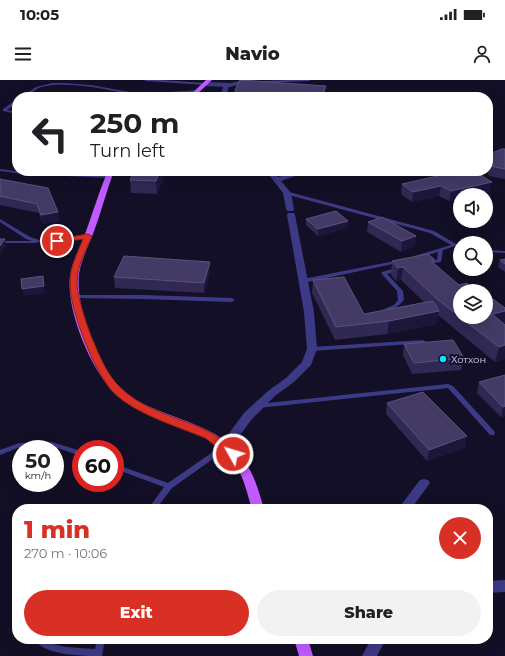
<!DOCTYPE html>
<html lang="en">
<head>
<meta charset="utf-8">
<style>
	:root { --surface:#fff; --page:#f2f2f2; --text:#202124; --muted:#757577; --accent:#d93025 }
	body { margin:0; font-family:Montserrat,sans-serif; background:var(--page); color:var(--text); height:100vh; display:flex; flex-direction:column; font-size:15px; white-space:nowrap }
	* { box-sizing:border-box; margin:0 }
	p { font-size:13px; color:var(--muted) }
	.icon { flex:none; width:22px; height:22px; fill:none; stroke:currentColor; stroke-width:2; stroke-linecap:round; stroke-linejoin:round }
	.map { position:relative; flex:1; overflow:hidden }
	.side { position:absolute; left:12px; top:424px; width:481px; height:140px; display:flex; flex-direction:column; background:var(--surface); border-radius:16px; box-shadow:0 4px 16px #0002 }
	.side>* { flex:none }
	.hud { position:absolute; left:12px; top:12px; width:481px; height:84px; border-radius:16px; box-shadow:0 4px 16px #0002; background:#fff; color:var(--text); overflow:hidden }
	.fabs { position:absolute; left:453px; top:108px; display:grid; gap:8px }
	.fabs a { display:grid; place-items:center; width:40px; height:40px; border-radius:50%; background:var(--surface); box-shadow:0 4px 16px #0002; font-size:20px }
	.speed { position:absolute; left:12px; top:360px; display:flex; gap:8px; font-size:20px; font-weight:700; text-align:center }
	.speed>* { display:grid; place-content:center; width:52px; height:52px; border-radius:50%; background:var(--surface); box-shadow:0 4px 16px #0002; line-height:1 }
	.speed small { font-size:10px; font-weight:400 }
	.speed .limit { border:6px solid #d22; background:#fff; color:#111 }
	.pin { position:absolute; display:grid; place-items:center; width:34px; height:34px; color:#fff; margin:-17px; border:2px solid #fff; border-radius:50%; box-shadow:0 1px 4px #0007 }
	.me { position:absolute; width:44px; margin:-22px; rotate:309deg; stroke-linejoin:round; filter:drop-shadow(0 0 3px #0008) }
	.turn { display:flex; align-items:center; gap:14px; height:84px; padding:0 12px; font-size:18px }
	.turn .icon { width:52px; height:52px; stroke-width:2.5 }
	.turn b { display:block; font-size:28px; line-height:34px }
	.round { display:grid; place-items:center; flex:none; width:42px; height:42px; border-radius:21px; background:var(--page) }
	.headline { display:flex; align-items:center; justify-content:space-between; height:68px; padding:0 12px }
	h1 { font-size:24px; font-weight:800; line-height:30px; color:var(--accent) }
	.cta { display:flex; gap:8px; margin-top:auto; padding:8px 12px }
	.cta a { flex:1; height:46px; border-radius:24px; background:var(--accent); color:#fff; font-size:16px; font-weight:800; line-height:46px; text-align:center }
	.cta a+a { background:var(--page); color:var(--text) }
	.status { display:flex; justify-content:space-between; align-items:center; height:28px; padding:0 20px; background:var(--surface); direction:ltr }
	.status svg { height:11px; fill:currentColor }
	header { display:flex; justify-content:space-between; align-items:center; height:52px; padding:0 12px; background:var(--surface); font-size:18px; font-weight:800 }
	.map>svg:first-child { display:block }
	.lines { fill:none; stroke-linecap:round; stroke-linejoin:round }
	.service { fill:#3d3a85; fill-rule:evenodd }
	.minor { fill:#3d3a85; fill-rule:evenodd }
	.tertiary { fill:#3d3a85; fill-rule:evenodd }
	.primary { fill:#c25bff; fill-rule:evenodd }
	.wall { fill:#312854 }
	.shaded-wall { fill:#1d163a }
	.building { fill:#433a66; stroke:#5a527e }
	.route { fill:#d93025; stroke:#8d1f18 }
	.poi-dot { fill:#00e5ff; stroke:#130f26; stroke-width:1.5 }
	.labels { text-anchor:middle; stroke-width:4; stroke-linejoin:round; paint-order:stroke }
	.poi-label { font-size:10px; fill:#d9d4ff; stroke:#130f26; text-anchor:start }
</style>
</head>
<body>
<div class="status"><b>10:05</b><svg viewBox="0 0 49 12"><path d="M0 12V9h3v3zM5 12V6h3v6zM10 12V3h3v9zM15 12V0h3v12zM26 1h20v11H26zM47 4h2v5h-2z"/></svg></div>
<header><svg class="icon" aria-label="menu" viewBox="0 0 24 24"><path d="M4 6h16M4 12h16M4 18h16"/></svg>Navio<svg class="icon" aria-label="person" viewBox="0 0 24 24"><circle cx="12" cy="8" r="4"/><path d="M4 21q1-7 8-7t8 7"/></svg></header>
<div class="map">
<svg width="505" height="576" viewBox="0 0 505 576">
	<rect width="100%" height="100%" fill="#130f26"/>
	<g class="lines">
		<g class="service">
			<polygon points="144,0 161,0 205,3 207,4 205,5 146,1"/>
			<polygon points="287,0 311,0 309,1 264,3 262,2 264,1"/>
			<path d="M52 3H64L91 5 141 14 198 10 200 11 198 12 128 17 136 15C109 10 80 3 52 5 48 6 42 6 37 9 32 12 28 17 21 17L36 7Z"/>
			<polygon points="16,20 17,20 17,23 7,30 17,32 17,34 3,31 3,29"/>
			<polygon points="0,89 23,92 108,96 110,97 108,98 23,94 0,91"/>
			<polygon points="285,112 289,112 434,151 456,164 460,165 460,167 455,166 443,170 441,182 425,184 425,182 437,180 438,172 417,178 415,177 415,176 451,165 430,153 285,114"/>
			<polygon points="0,139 30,157 43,161 88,155 90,156 88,157 43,163 38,162 36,163 0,163 0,161 32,161 26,159 0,142"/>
			<polygon points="486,170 505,171 505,173 486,172"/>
			<polygon points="400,180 402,180 402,182 303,203 300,201 303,199"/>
			<path d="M399 187 402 189 401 190 387 194 403 211 404 220C398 227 391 232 382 232L381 231 382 230 394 225 398 220 397 211 381 193 382 192Z"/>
			<polygon points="75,215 143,215 232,218 235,220 232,222 143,219 73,218 72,217"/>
			<polygon points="423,260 426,262 425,263 312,271 309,269 312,267"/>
			<polygon points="448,304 453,306 494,351 495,353 494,355 490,355 448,308 258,328 255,326 258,324"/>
			<polygon points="52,362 81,371 81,376 52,366 20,367 0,375 0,370 19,363"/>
			<polygon points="223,365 227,365 228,367 227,369 172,408 156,429 148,429 164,407 115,389 115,384 168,403"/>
			<path d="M34 559H45L53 564 66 567 95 569 97 559H105L102 576C84 576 44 576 34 559Z"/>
		</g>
		<g class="minor">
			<polygon points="224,4 229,5 226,17 220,17"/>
			<polygon points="266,91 273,91 278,97 300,91 310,91 281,101 291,113 294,129 293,131 287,131 286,129 283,113"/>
			<polygon points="288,133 294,133 295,135 314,232 317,269 311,285 294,302 276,315 252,339 229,370 221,370 219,367 244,333 268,311 286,298 302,282 307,269 304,232 287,135"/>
			<polygon points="424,399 428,400 430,403 411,429 398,429 420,400"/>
			<polygon points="505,500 505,512 488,513 488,501"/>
			<polygon points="371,559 386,559 377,576 362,576"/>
		</g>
		<polygon class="tertiary" points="245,0 255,0 230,7 205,6 202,4 205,2 230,3"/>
		<g class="primary">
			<polygon points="206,0 212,0 194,17 188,17"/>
			<path d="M108 91H114C106 112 101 133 93 154 88 167 81 180 79 194 75 225 97 281 117 304 123 311 130 316 138 321 172 340 220 345 243 379 254 393 259 412 264 429H252C247 414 244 397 235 384 212 350 164 345 131 326 123 321 115 315 110 308 89 284 66 229 70 196 72 181 80 168 85 154 93 133 99 111 108 91Z"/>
			<polygon points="294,559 308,559 313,576 299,576"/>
		</g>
	</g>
	<g class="wall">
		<polygon points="505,69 505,99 489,96 487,91 488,91 488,76"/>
		<polygon points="459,91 490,111 474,115 460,115 460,118 449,121 439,116 412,122 401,114 402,104"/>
		<polygon points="164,97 157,114 131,113 130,100"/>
		<polygon points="0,99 48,108 60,141 43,144 39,133 0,125"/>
		<polygon points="306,139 348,141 348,148 318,156 306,145"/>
		<polygon points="368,142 415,166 401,172 367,152"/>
		<polygon points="505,179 505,192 498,187 500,180"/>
		<polygon points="392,181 434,184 460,211 505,228 505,241 504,245 505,245 505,279 495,282 438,235 436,244 387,254 335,260 312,213 313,200 364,234 424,222 401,200 396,201 391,195"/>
		<polygon points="210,192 204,213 115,208 114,197"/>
		<polygon points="404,264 464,278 461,290 412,294 403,275"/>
		<polygon points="505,295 505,336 501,337 477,313 479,302"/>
		<polygon points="387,323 465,368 427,381 386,334"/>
	</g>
	<g class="shaded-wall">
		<polygon points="326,6 325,14 325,17 322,17"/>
		<polygon points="160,91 163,91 164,97 157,114 156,101"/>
		<polygon points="492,102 490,111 474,115 460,115 460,118 449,121 451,111"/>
		<polygon points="441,106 439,116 412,122 413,112"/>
		<polygon points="58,132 60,141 43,144 41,135"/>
		<polygon points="348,141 348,148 318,156 318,149"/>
		<polygon points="416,156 415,166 401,172 402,161"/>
		<polygon points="5,159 6,166 0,174 0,166"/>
		<polygon points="210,182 210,192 204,213 204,203"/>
		<polygon points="403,187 401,200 396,201 398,188"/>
		<polygon points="43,196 45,213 23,216 22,209"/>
		<polygon points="439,231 436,244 387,254 389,241"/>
		<polygon points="505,231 505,241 504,245 492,234"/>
		<polygon points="505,265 505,279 495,282 499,267"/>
		<polygon points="505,326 505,336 501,337 503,327"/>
		<polygon points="467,356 465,368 427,381 429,370"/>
	</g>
	<g class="building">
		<polygon points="240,0 326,6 322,17 236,17 235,10"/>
		<polygon points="502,69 505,69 505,89 490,86 488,80 488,76 489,74"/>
		<polygon points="134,91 160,91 156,101 130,100"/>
		<polygon points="459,91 474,91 492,102 451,111 441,106 413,112 402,104"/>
		<polygon points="0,99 48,108 58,132 41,135 37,124 0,116"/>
		<polygon points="336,131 348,141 318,149 306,139"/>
		<polygon points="382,137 416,156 402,161 368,142"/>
		<polygon points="0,159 5,159 0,166"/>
		<polygon points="428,174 435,180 431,181 459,205 467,203 477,211 460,211 460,237 437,219 403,187 398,188 392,181"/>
		<polygon points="124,176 210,182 204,203 114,197"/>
		<polygon points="505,179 505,184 500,180"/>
		<polygon points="43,196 44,206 22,209 21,199"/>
		<polygon points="344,197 364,234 433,221 439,231 389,241 336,247 313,200"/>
		<polygon points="490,217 505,228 505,231 492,234 505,245 505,265 499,267 460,237 486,237 486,218"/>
		<polygon points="453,260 464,278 414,283 404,264"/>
		<polygon points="505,295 505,326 503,327 479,302"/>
		<polygon points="423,312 467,356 429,370 387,323"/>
	</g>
	<path class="route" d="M88 154 92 156C86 170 77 186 77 202 77 224 99 281 112 298 120 309 133 319 145 325 169 338 197 343 220 358 226 362 231 367 236 371L238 374 236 376C228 379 213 363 205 358 176 346 138 335 115 314 95 295 69 229 70 202 70 187 78 172 83 159L57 163 54 161 57 159Z"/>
	<circle class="poi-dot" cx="443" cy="279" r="4"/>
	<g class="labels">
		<g class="poi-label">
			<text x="451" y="283">Хотхон</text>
		</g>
	</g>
</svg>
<div class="fabs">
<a><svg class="icon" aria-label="sound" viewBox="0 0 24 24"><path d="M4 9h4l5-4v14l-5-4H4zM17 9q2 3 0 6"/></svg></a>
<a><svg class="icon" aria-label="search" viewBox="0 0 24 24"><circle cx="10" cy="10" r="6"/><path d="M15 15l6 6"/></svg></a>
<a><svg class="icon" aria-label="layers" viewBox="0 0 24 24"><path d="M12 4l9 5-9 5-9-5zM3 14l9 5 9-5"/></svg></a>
</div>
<div class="speed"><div>50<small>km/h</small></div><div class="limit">60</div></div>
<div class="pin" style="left:57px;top:161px;background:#d93025"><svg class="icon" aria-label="arrive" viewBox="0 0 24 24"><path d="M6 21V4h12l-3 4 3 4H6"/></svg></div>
<svg class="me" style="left:233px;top:374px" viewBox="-20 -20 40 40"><circle r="17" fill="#d93025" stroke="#fff" stroke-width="3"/><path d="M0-11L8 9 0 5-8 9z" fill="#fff"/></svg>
<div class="hud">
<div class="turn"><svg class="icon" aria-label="left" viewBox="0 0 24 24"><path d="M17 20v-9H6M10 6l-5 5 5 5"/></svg><div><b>250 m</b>Turn left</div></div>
</div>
<section class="side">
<div class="headline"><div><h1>1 min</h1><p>270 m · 10:06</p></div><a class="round" style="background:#d93025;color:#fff"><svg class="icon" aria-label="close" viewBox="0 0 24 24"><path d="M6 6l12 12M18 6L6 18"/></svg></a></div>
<div class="cta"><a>Exit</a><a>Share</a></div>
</section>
</div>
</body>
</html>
